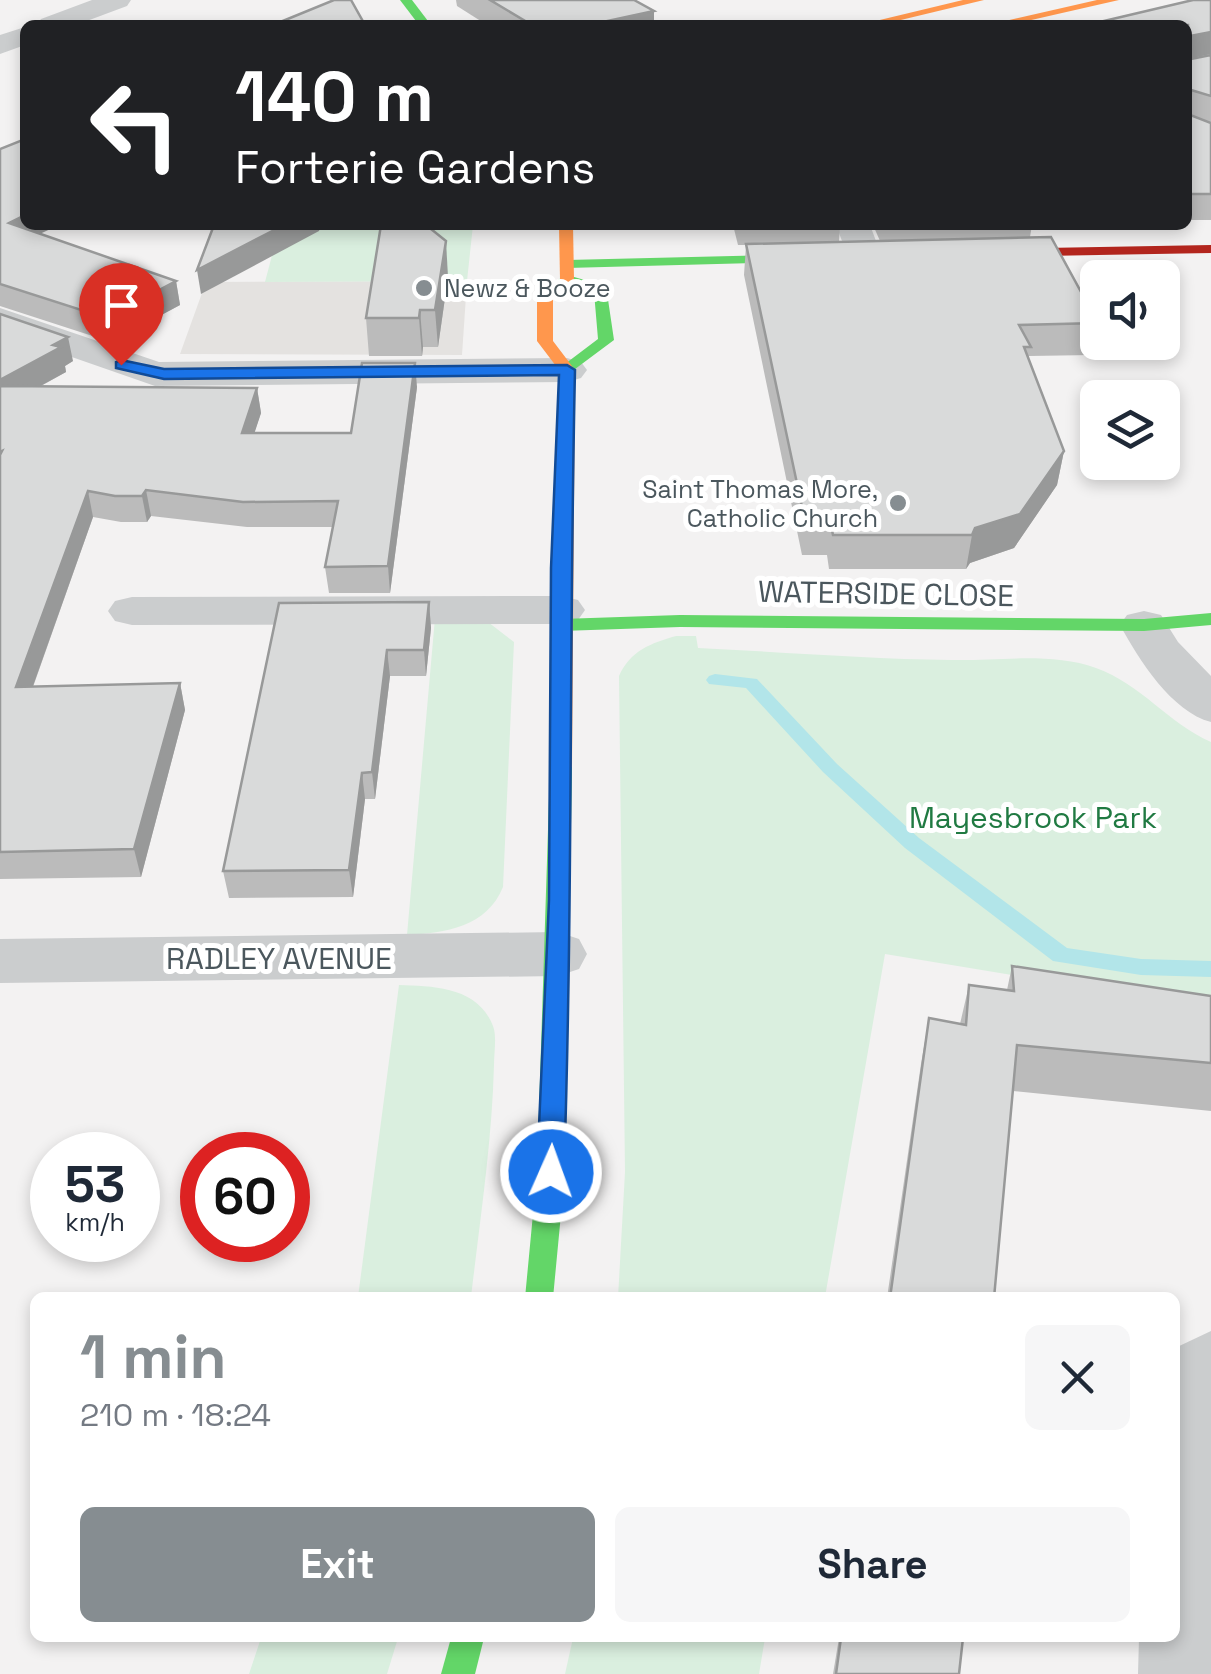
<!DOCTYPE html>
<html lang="en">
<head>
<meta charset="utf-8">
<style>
	:root { --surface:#fff; --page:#f6f6f7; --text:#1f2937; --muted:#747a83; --accent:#868d91 }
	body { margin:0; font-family:"Space Grotesk",sans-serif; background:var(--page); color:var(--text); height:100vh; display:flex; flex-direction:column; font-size:38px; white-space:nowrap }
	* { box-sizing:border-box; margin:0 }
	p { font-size:32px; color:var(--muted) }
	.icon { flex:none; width:55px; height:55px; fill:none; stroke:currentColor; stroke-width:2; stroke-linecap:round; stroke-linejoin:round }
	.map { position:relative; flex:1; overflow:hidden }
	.sheet { position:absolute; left:30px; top:1292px; width:1150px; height:350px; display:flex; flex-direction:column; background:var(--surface); border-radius:15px; box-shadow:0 5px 15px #0003 }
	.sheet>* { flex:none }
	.banner { position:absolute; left:20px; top:20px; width:1172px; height:210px; border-radius:15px; box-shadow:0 5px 15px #0003; background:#202124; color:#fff; overflow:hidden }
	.fabs { position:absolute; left:1080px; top:260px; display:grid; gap:20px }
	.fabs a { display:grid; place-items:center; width:100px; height:100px; border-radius:15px; background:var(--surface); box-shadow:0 5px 15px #0003; font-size:50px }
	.speed { position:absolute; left:30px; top:1132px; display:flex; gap:20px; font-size:50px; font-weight:700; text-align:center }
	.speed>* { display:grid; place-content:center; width:130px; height:130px; border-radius:50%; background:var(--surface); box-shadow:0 5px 15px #0003; line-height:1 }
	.speed small { font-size:25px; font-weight:400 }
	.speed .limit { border:15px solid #d22; background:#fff; color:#111 }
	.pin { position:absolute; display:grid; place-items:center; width:85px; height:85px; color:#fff; margin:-102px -42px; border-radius:50% 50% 50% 0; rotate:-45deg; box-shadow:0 0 10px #0007 }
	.pin .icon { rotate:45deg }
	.me { position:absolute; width:110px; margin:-55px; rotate:2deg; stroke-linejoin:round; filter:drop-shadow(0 0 8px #0008) }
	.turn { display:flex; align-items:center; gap:35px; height:210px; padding:0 50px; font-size:45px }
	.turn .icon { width:130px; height:130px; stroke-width:2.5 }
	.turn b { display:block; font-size:70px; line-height:85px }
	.round { display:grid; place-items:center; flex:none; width:105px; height:105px; border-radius:15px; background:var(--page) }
	.headline { display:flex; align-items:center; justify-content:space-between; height:170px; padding:0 50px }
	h1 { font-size:60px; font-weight:700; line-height:75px; color:var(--accent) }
	.action { display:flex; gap:20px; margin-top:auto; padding:20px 50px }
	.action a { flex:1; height:115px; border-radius:15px; background:var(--accent); color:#fff; font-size:40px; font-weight:700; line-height:115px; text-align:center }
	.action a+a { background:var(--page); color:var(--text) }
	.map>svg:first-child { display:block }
	.commercial { fill:#e4e2e0 }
	.green { fill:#daefdf }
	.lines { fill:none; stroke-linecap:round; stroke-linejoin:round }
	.stream { fill:#b2e5e9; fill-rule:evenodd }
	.street { fill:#cbcdce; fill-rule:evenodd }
	.fast { fill:#63d668; fill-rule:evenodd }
	.slow { fill:#ff974d; fill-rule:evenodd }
	.jam { fill:#b3261e; fill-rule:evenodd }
	.wall { fill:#bbb }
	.shaded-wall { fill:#989999 }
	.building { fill:#d9dada; stroke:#989999; stroke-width:2.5 }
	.route { fill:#1a73e8; stroke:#114b97; stroke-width:2.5 }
	.poi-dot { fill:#868d91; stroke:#fff; stroke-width:4 }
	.labels { text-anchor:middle; stroke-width:10; stroke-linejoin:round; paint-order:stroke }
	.far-poi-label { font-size:25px; fill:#4b575d; stroke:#fff; text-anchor:start }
	.street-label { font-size:30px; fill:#4b575d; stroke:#fff }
	.park-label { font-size:30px; fill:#207a42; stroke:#fff }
</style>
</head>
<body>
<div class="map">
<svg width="1211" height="1674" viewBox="0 0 1211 1674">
	<rect width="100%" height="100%" fill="#f3f2f2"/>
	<polygon class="commercial" points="467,281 462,355 180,354 206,282"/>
	<g class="green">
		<polygon points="240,225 473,225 467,281 265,282 275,244"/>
		<path d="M435 618 488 622 514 642 503 887C487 927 445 933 407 935Z"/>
		<path d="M676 636H696L698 648C782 652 867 659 951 660 998 661 1051 652 1096 668 1141 684 1168 723 1211 742V1008L885 954 825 1297 618 1298 625 1172 619 676C630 651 651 643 676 636Z"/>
		<path d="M399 985C434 986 478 987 493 1026 497 1036 494 1053 494 1065 492 1142 480 1220 471 1297H358Z"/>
		<polygon points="261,1638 398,1638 387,1674 249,1674"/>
		<polygon points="573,1638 765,1638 759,1674 565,1674"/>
	</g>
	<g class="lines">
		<polygon class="stream" points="715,674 757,679 837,764 919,838 1067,948 1141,959 1211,961 1211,977 1141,975 1053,961 905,848 823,772 746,688 709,684 706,680 709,676"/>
		<g class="street">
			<polygon points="92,0 131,0 127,6 76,25 37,25 41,19"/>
			<polygon points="25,27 25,45 0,54 0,35"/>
			<polygon points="836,225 870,225 882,257 877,265 851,265"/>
			<polygon points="0,308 159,362 567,358 581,362 587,370 581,378 567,382 155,386 0,332"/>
			<polygon points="561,596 578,600 585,610 578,620 561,624 132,625 115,621 108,611 115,601 132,597"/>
			<path d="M1144 611 1161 615 1178 642 1211 676V722C1172 712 1139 660 1120 625L1127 615Z"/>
			<polygon points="558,932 579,939 587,954 579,969 558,976 0,983 0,939"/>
			<polygon points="1211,1331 1211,1674 1138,1674 1139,1638 1175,1638 1175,1348"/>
		</g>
		<g class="fast">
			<polygon points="400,0 412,0 431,25 419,25"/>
			<polygon points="819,254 826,258 824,261 567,268 560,264 567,260"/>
			<polygon points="567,275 606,286 614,340 567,375 561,373 561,367 598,339 594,292 569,284 545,296 537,291"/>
			<polygon points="1211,613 1211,625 1144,631 680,627 561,631 551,625 561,619 680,615 1144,619"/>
			<polygon points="561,760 572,767 565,1172 553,1298 525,1298 537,1172 550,767"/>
			<polygon points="451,1638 484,1638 475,1674 441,1674"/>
		</g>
		<g class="slow">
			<polygon points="963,0 984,0 880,25 859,25"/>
			<polygon points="1097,0 1119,0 1010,25 988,25"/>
			<polygon points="559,225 573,225 574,279 567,283 560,279"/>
			<polygon points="545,286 553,291 553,341 575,370 572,767 561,774 550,767 559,370 537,341 537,291"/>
		</g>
		<polygon class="jam" points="1211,245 1211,253 985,257 978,253 985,249"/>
	</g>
	<g class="wall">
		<polygon points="456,0 634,0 654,11 654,25 487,25 457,6"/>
		<polygon points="1211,0 1211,54 1191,58 1211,55 1211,220 1188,220 1188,25"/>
		<polygon points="0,149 40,234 176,281 180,305 111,342 0,306"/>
		<polygon points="733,225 840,225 839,242 880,241 873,225 1032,225 1030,237 1098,321 1098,328 1092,355 1029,356 1028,359 1064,451 1057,485 1014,548 970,563 966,569 829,569 827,555 802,555 744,275 746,245 738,245"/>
		<polygon points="448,277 438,347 423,347 422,356 369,356 366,318"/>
		<polygon points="0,314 73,361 65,366 66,372 41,386 257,388 261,413 254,433 351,433 417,387 390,593 329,593 325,567 333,527 247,527 151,516 147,522 121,522 93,517 33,687 180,683 185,710 141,877 0,879"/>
		<polygon points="429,602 431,628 426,676 390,676 375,799 365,799 353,897 229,898 223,871 279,603"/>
		<polygon points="1012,966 1211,996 1211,1111 1013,1091 994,1298 887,1298 921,1064 929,1018 960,1024 969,985 1007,990"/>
		<polygon points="839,1638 963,1638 959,1674 833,1674"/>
	</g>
	<g class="shaded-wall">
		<polygon points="654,11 654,25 589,25"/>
		<polygon points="1211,32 1211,54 1188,59 1190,36"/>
		<polygon points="25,215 25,225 59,225 14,246 9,223"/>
		<polygon points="284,225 321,225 319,231 201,294 197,270"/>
		<polygon points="446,241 448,277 438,347 435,310"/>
		<polygon points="176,281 180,305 111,342 106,318"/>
		<polygon points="420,310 423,347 422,356 419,318"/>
		<polygon points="68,337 73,361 65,366 66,372 0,408 0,380 53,345"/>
		<polygon points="415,363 417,387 390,593 388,566"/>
		<polygon points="257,388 261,413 246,459 242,433"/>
		<polygon points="1064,451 1057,485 1014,548 970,563 966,569 972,535 975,528"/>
		<polygon points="146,490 151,516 147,522 142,496"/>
		<polygon points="88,491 93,517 23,714 16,687"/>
		<polygon points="429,602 431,628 426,676 424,650"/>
		<polygon points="387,650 390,676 375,799 372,772"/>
		<polygon points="180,683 185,710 141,877 134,849"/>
		<polygon points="362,773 365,799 353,897 349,870"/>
	</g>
	<g class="building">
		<polygon points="334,0 351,0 365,25 273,25"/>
		<polygon points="490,0 634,0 654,11 589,25 532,25"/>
		<polygon points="1193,0 1211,0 1211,32 1190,36 1191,59 1211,55 1211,96 1191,90 1190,115 1211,123 1211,194 1188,194 1188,25 1087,25"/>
		<polygon points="25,139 25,215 9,223 176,281 106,318 0,284 0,149"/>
		<polygon points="214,225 284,225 197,270"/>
		<polygon points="381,225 426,225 446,241 435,310 420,310 419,318 366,318"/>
		<polygon points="1051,237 1098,323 1019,325 1031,347 1024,347 1064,451 1020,514 975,528 972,535 833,535 830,521 805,521 746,244"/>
		<polygon points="0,314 68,337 53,345 61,347 0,380"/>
		<polygon points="362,363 415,363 388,566 325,567 338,501 243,502 146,490 142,496 115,496 88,491 16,687 180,683 134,849 0,852 0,455 2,451 0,452 0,386 257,388 242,433 351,433"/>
		<polygon points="429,602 424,650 387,650 372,772 362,773 349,870 223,871 279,603"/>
		<polygon points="1012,966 1211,996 1211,1063 1017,1045 994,1298 890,1298 929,1018 966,1025 969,985 1014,991"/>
		<polygon points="841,1638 963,1638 959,1674 836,1674"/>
	</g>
	<path class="route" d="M121 360 164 369 567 365 575 370C569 638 573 905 564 1172L560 1180H541L537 1172 549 900 551 568 559 375 164 379 116 368V362Z"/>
	<g class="poi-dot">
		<circle cx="424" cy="288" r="10"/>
		<circle cx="898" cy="503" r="10"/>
	</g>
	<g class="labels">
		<g class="far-poi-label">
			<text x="444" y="297">Newz &amp; Booze</text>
			<text x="878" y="498" text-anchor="end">Saint Thomas More,<tspan x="878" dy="29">Catholic Church</tspan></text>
		</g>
		<g class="street-label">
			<text transform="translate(886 594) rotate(1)" y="10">WATERSIDE CLOSE</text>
			<text x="279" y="969">RADLEY AVENUE</text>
		</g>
		<g class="park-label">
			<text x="1033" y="828">Mayesbrook Park</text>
		</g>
	</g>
</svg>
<div class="fabs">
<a><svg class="icon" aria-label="sound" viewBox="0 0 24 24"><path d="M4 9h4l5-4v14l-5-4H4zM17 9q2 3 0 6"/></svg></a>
<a><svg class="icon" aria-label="layers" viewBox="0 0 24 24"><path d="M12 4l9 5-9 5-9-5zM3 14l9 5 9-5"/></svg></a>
</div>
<div class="speed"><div>53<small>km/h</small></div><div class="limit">60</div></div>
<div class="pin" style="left:121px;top:365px;background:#d93025"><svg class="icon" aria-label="arrive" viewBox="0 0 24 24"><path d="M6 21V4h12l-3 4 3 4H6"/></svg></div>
<svg class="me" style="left:551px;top:1172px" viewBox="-20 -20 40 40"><circle r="17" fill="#1a73e8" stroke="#fff" stroke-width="3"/><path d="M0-11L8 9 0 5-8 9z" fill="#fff"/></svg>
<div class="banner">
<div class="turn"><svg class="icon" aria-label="left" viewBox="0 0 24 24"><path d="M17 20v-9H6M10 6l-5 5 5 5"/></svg><div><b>140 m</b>Forterie Gardens</div></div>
</div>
<section class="sheet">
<div class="headline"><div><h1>1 min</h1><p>210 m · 18:24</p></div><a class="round"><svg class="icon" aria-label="close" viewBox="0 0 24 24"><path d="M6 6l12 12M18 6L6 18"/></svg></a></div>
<div class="action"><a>Exit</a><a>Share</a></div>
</section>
</div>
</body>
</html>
